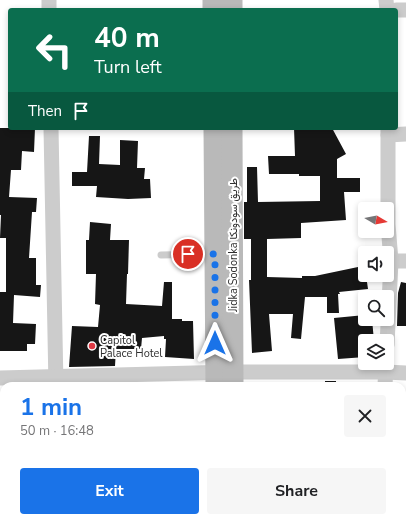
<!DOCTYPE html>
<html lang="en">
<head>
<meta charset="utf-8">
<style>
	:root { --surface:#fff; --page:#f6f6f6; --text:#202124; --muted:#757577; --accent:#1a73e8 }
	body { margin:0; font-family:"Nunito Sans",Vazirmatn,sans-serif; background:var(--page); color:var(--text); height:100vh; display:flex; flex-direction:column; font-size:15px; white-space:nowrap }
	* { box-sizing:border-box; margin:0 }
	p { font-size:13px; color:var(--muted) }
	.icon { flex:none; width:22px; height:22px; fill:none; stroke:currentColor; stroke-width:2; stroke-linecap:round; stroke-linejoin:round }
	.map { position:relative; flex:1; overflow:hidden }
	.panel { position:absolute; left:0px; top:382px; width:406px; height:140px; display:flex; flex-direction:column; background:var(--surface); border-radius:12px 12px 0 0; box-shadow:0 2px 6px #0003 }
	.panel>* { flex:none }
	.guide { position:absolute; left:8px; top:8px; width:390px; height:122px; border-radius:4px; box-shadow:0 2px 6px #0003; background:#0b6e4f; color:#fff; overflow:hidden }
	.needle { width:26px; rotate:100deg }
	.fabs { position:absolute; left:358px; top:202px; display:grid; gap:8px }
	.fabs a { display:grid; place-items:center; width:36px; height:36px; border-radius:4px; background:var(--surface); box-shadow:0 2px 6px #0003; font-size:20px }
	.pin { position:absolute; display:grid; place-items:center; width:34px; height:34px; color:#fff; margin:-17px; border:2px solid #fff; border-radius:50%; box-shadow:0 1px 4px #0007 }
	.me { position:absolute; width:44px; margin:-22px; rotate:0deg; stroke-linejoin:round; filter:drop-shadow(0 0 3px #0008) }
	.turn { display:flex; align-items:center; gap:14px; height:84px; padding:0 20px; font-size:18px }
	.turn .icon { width:52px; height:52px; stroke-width:2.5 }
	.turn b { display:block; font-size:28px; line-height:34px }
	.then { display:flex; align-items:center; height:38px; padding:0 20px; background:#0003; gap:8px; font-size:15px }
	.round { display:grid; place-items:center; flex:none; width:42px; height:42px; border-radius:4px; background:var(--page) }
	.head { display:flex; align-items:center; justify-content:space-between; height:68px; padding:0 20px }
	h1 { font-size:24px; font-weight:700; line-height:30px; color:var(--accent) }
	.button { display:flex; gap:8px; margin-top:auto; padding:8px 20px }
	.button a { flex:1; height:46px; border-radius:4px; background:var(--accent); color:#fff; font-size:16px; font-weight:700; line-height:46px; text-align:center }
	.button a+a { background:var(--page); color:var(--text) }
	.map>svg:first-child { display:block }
	.building { fill:#161616 }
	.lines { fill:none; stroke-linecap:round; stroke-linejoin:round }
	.lane { stroke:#ccc; stroke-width:7 }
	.street { stroke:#ccc; stroke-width:15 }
	.secondary { stroke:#b9b9b9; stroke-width:21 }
	.route { stroke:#1a73e8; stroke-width:7; stroke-dasharray:0 12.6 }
	.poi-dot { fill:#de3944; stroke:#fff; stroke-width:1.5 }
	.labels { text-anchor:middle; stroke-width:4; stroke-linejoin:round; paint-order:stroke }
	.street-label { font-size:11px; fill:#2f2f2f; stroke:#fff }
	.poi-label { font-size:11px; fill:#2f2f2f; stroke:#fff; text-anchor:start }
</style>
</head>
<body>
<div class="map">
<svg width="406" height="522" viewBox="0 0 406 522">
	<rect width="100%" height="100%" fill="#fff"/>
	<g class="building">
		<polygon points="0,128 35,128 34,152 22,151 21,170 11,170 9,197 37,198 36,212 32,212 29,258 36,258 36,285 41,285 40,297 14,295 13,323 36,324 35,344 27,344 27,351 0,351 0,292 6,292 6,238 0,238 1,215 0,215"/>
		<polygon points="294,128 332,128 346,154 337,159 337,178 360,178 360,192 344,192 346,220 301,223 301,238 267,239 267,277 302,278 302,276 315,276 358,267 358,275 366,275 368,289 339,292 340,294 338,294 339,313 327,313 327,297 305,297 301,339 291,338 293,314 269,314 272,351 252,353 249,280 251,280 251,239 244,239 244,202 247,202 247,167 257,167 258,202 320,201 320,176 299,176 299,174 269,174 268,156 295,156"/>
		<polygon points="89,136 100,136 99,164 120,165 120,140 138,141 137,168 145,168 144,179 150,179 151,198 128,199 96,197 97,186 72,186 72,172 87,172"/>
		<polygon points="90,222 111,224 110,240 129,240 128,274 127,274 126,304 162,306 164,282 172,282 172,319 182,319 182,321 193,321 194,359 165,357 166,339 164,339 164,336 142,338 141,349 116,349 115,366 69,367 72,326 98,327 100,305 95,304 96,274 86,274 86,240 89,240"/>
		<polygon points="401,282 406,283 406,326 397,326 398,293"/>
		<polygon points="365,315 365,319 372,319 374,341 365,341 365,357 338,359 334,318"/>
		<rect x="325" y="381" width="11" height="5"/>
	</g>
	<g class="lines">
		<polyline class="lane" points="161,255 212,254"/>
		<g class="street">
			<polyline points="49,0 49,10"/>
			<polyline points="386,0 387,10"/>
			<polyline points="396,10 406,10"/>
			<polyline points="51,128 56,386"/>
			<polyline points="388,135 406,134"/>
			<polyline points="391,261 406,261"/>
			<polyline points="387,345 391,261 388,224 388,128"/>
			<polyline points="0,378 233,372 386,372 406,373"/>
			<polyline points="385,386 386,363"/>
			<polyline points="402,458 406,458"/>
			<polyline points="402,516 406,516"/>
			<polyline points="61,518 61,522"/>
			<polyline points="379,522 379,518"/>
		</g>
		<g class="secondary">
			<polyline points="213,0 213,10"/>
			<polyline points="232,0 232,10"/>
			<polyline points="214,128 216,386"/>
			<polyline points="232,128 233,386"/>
			<polyline points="219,518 219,522"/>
			<polyline points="235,518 235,522"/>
		</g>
	</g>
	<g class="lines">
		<polyline class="route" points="188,254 215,254 215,343"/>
	</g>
	<circle class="poi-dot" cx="92" cy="346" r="4"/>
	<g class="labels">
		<g class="street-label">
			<text transform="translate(233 245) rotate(-90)" y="4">Jidka Sodonka طريق سودونكا</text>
		</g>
		<g class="poi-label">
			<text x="100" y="344">Capitol<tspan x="100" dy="13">Palace Hotel</tspan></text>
		</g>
	</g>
</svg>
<div class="fabs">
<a><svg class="needle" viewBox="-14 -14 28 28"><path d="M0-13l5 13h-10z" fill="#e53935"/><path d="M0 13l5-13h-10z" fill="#757577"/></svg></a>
<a><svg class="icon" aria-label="sound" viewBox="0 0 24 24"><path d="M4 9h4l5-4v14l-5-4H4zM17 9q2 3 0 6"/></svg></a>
<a><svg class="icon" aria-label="search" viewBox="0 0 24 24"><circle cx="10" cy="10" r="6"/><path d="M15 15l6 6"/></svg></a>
<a><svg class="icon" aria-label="layers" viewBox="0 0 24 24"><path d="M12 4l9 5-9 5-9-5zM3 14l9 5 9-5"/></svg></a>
</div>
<div class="pin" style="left:188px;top:254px;background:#d93025"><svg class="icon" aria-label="arrive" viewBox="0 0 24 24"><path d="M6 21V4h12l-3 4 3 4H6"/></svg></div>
<svg class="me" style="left:215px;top:343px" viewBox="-20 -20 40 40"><path d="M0-17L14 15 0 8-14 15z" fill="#1a73e8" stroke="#fff" stroke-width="4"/></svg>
<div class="guide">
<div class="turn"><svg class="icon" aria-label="left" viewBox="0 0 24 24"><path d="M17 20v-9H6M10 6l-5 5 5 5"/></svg><div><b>40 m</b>Turn left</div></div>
<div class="then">Then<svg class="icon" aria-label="arrive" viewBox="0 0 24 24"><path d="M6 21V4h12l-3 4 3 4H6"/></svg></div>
</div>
<section class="panel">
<div class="head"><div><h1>1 min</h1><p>50 m · 16:48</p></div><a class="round"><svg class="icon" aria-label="close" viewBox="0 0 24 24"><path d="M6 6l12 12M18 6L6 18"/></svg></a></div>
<div class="button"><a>Exit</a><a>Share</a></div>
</section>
</div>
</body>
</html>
